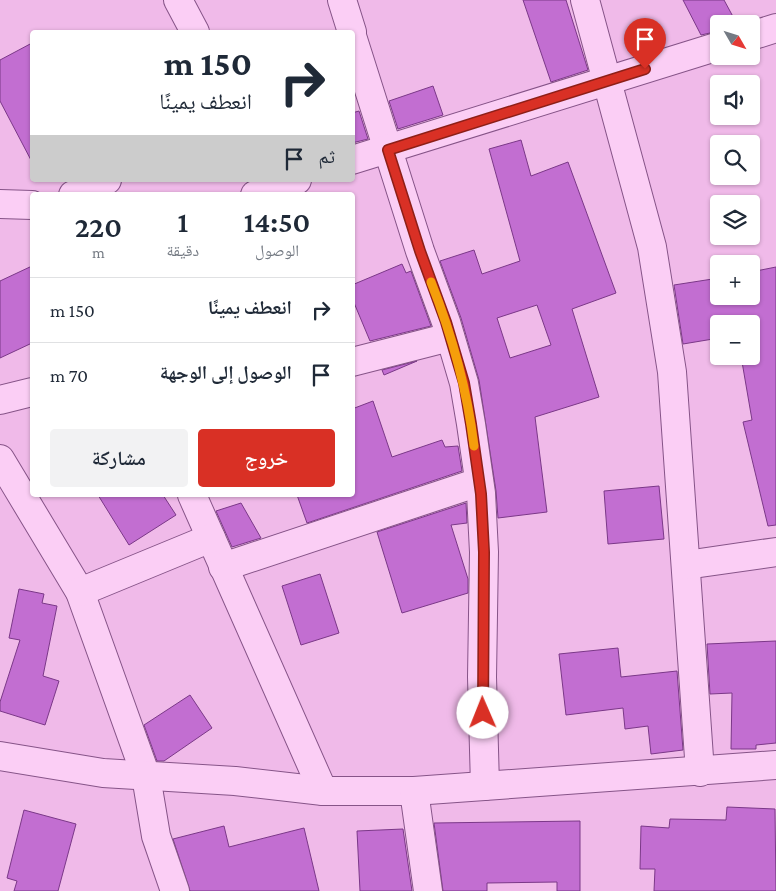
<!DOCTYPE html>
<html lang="ar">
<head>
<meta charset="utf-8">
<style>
	:root { --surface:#fff; --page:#f2f2f3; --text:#1f2937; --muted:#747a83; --line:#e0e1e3; --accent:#d93025 }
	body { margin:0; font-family:"Crimson Pro","Noto Naskh Arabic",serif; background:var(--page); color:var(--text); direction:rtl; height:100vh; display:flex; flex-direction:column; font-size:19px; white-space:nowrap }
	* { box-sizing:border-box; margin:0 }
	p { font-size:16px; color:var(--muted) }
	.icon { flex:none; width:28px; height:28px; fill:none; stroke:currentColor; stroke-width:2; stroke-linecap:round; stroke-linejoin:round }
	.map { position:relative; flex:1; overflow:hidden; direction:ltr }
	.drawer { position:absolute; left:30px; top:192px; width:325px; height:305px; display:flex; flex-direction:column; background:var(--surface); border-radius:5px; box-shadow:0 1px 4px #0004; direction:rtl }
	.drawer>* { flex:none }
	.banner { position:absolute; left:30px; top:30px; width:325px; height:152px; border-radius:5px; box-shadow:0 1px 4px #0004; direction:rtl; background:#fff; color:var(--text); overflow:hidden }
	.needle { width:32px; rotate:129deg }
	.controls { position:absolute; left:710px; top:15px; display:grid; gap:10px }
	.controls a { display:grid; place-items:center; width:50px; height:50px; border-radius:5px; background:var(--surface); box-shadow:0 1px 4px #0004; font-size:25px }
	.pin { position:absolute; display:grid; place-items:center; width:42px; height:42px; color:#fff; margin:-51px -21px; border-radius:50% 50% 50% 0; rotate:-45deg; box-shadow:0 0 5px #0007 }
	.pin .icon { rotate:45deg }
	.me { position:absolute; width:55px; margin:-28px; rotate:359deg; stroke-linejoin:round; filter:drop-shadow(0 0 4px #0008) }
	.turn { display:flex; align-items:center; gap:18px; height:105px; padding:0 20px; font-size:22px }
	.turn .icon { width:65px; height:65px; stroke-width:2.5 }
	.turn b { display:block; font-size:35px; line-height:42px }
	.then { display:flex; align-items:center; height:48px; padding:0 20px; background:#0003; gap:10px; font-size:19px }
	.eta { display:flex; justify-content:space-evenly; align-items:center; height:85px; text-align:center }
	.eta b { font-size:30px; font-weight:600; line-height:35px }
	.button { display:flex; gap:10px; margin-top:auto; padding:10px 20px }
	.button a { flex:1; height:58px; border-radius:5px; background:var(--accent); color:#fff; font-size:20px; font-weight:600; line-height:58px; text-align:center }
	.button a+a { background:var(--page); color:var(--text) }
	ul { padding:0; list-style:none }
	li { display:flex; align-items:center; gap:15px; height:65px; padding:0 20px; border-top:1px solid var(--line) }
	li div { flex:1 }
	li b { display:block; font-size:19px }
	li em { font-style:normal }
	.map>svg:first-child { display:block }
	.building { fill:#c26ed1; stroke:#7b3888; fill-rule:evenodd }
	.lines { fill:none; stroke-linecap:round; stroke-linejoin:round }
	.minor-casing { stroke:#865488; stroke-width:30 }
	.minor { stroke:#fbcef5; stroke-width:28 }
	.route-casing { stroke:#8d1f18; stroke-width:12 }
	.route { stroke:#d93025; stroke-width:9 }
	.slow { stroke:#f59e0b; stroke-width:9 }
</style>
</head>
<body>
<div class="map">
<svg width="776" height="891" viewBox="0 0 776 891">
	<rect width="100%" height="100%" fill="#f0bae9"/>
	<g class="building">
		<polygon points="523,0 566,0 588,70 551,82"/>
		<polygon points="683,0 724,0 737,24 719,24 719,31 701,35"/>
		<polygon points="32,43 32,162 0,101 0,60"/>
		<polygon points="433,86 443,115 398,129 389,101"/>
		<polygon points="359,111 368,139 352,143 352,113"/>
		<path d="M521 140 531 176 568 162 616 293 572 309 599 397 535 417 547 512 498 518 496 491 479 380 461 318 440 261 474 250 482 274 520 261 489 149ZM537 305 551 345 510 358 497 318Z"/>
		<polygon points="402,264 406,273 411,271 431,326 370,341 352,298 352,285"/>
		<polygon points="32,266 32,343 0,358 0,281"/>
		<polygon points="776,267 776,525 768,526 743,422 752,420 741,356 751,356 751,324 719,324 719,338 683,344 674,285 719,278 719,296 751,296 751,272"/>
		<polygon points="417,361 384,375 382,370"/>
		<polygon points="373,401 392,457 442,440 445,447 458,446 462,471 307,523 297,495 352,495 352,409"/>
		<polygon points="659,486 664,539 608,544 604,491"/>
		<polygon points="98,495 163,495 176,515 129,545"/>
		<polygon points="241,503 261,538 232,547 216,511"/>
		<polygon points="466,503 467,523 451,525 468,579 468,593 402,613 377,532"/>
		<polygon points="320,574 339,633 301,645 282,586"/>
		<polygon points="19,589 44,594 42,603 57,606 43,676 59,681 45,725 0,711 0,702 20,640 9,638"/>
		<polygon points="776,641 776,743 756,745 756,749 731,749 732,693 710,694 707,644"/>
		<polygon points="618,648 621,677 677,671 683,750 651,754 648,726 625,729 623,708 566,715 559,654"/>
		<polygon points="190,695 212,728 164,761 157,761 144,725"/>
		<polygon points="727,807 775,809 776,891 654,891 655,869 640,869 641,826 669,828 670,819 726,820"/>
		<polygon points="24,810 76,824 58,891 14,891 17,881 7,878"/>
		<polygon points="580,821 580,891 557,891 557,882 487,883 487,891 443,891 434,823"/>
		<polygon points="224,826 229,847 304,828 319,891 190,891 173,839"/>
		<polygon points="403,829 412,891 360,891 357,831"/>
	</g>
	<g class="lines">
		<g class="minor-casing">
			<g id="minor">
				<polyline points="178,0 195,32"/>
				<polyline points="342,0 352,32"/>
				<polyline points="585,0 652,247 672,372 700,772"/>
				<polyline points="352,36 420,251 446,322 464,383 471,424 481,493 484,552 482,677 485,786"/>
				<polyline points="751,36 776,28"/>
				<polyline points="352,160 719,46"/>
				<polyline points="73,195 107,180"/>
				<polyline points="255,195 297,180"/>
				<polyline points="0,204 32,205"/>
				<polyline points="352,362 450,337"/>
				<polyline points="0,400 32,392"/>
				<polyline points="0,459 80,592 146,776 156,836 175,891"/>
				<polyline points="192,495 323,791"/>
				<polyline points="686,565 776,552"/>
				<polyline points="223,567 479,482"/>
				<polyline points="80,592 211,538"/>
				<polyline points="0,756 103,773 235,781 323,791 414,791 776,765"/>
				<polyline points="414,791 428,891"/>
			</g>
		</g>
		<use href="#minor" class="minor"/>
	</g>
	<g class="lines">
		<g class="route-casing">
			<polyline id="route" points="483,713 484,552 481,494 471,424 464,383 446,322 420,251 388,150 645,69"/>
		</g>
		<use href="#route" class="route"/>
		<path class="slow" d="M431 282C452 335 467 389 474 446"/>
	</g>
</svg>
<div class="controls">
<a><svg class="needle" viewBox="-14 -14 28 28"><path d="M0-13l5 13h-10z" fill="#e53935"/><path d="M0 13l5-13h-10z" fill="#747a83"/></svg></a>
<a><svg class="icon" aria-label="sound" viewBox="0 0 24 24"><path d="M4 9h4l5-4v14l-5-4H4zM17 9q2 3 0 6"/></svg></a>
<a><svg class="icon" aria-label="search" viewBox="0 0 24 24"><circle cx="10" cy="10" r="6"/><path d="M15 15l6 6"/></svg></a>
<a><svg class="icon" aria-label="layers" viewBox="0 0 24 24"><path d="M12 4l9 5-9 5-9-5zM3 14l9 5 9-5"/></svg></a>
<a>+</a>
<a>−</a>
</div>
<div class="pin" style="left:645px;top:69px;background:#d93025"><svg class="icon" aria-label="arrive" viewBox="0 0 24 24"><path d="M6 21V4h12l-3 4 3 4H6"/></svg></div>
<svg class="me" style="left:483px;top:713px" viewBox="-20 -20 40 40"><circle r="19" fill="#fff"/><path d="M0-13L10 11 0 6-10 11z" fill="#d93025"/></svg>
<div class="banner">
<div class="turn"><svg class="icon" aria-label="right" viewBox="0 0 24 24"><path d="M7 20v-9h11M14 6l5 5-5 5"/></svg><div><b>150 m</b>انعطف يمينًا</div></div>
<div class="then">ثم<svg class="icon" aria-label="arrive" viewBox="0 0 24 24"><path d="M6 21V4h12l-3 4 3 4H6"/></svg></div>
</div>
<section class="drawer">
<div class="eta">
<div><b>14:50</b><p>الوصول</p></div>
<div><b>1</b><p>دقيقة</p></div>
<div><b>220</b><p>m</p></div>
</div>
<ul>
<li><svg class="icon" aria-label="right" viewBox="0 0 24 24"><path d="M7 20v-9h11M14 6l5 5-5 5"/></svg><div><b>انعطف يمينًا</b></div><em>150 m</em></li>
<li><svg class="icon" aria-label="arrive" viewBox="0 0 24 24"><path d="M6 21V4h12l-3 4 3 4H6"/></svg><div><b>الوصول إلى الوجهة</b></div><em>70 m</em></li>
</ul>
<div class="button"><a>خروج</a><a>مشاركة</a></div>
</section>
</div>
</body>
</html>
